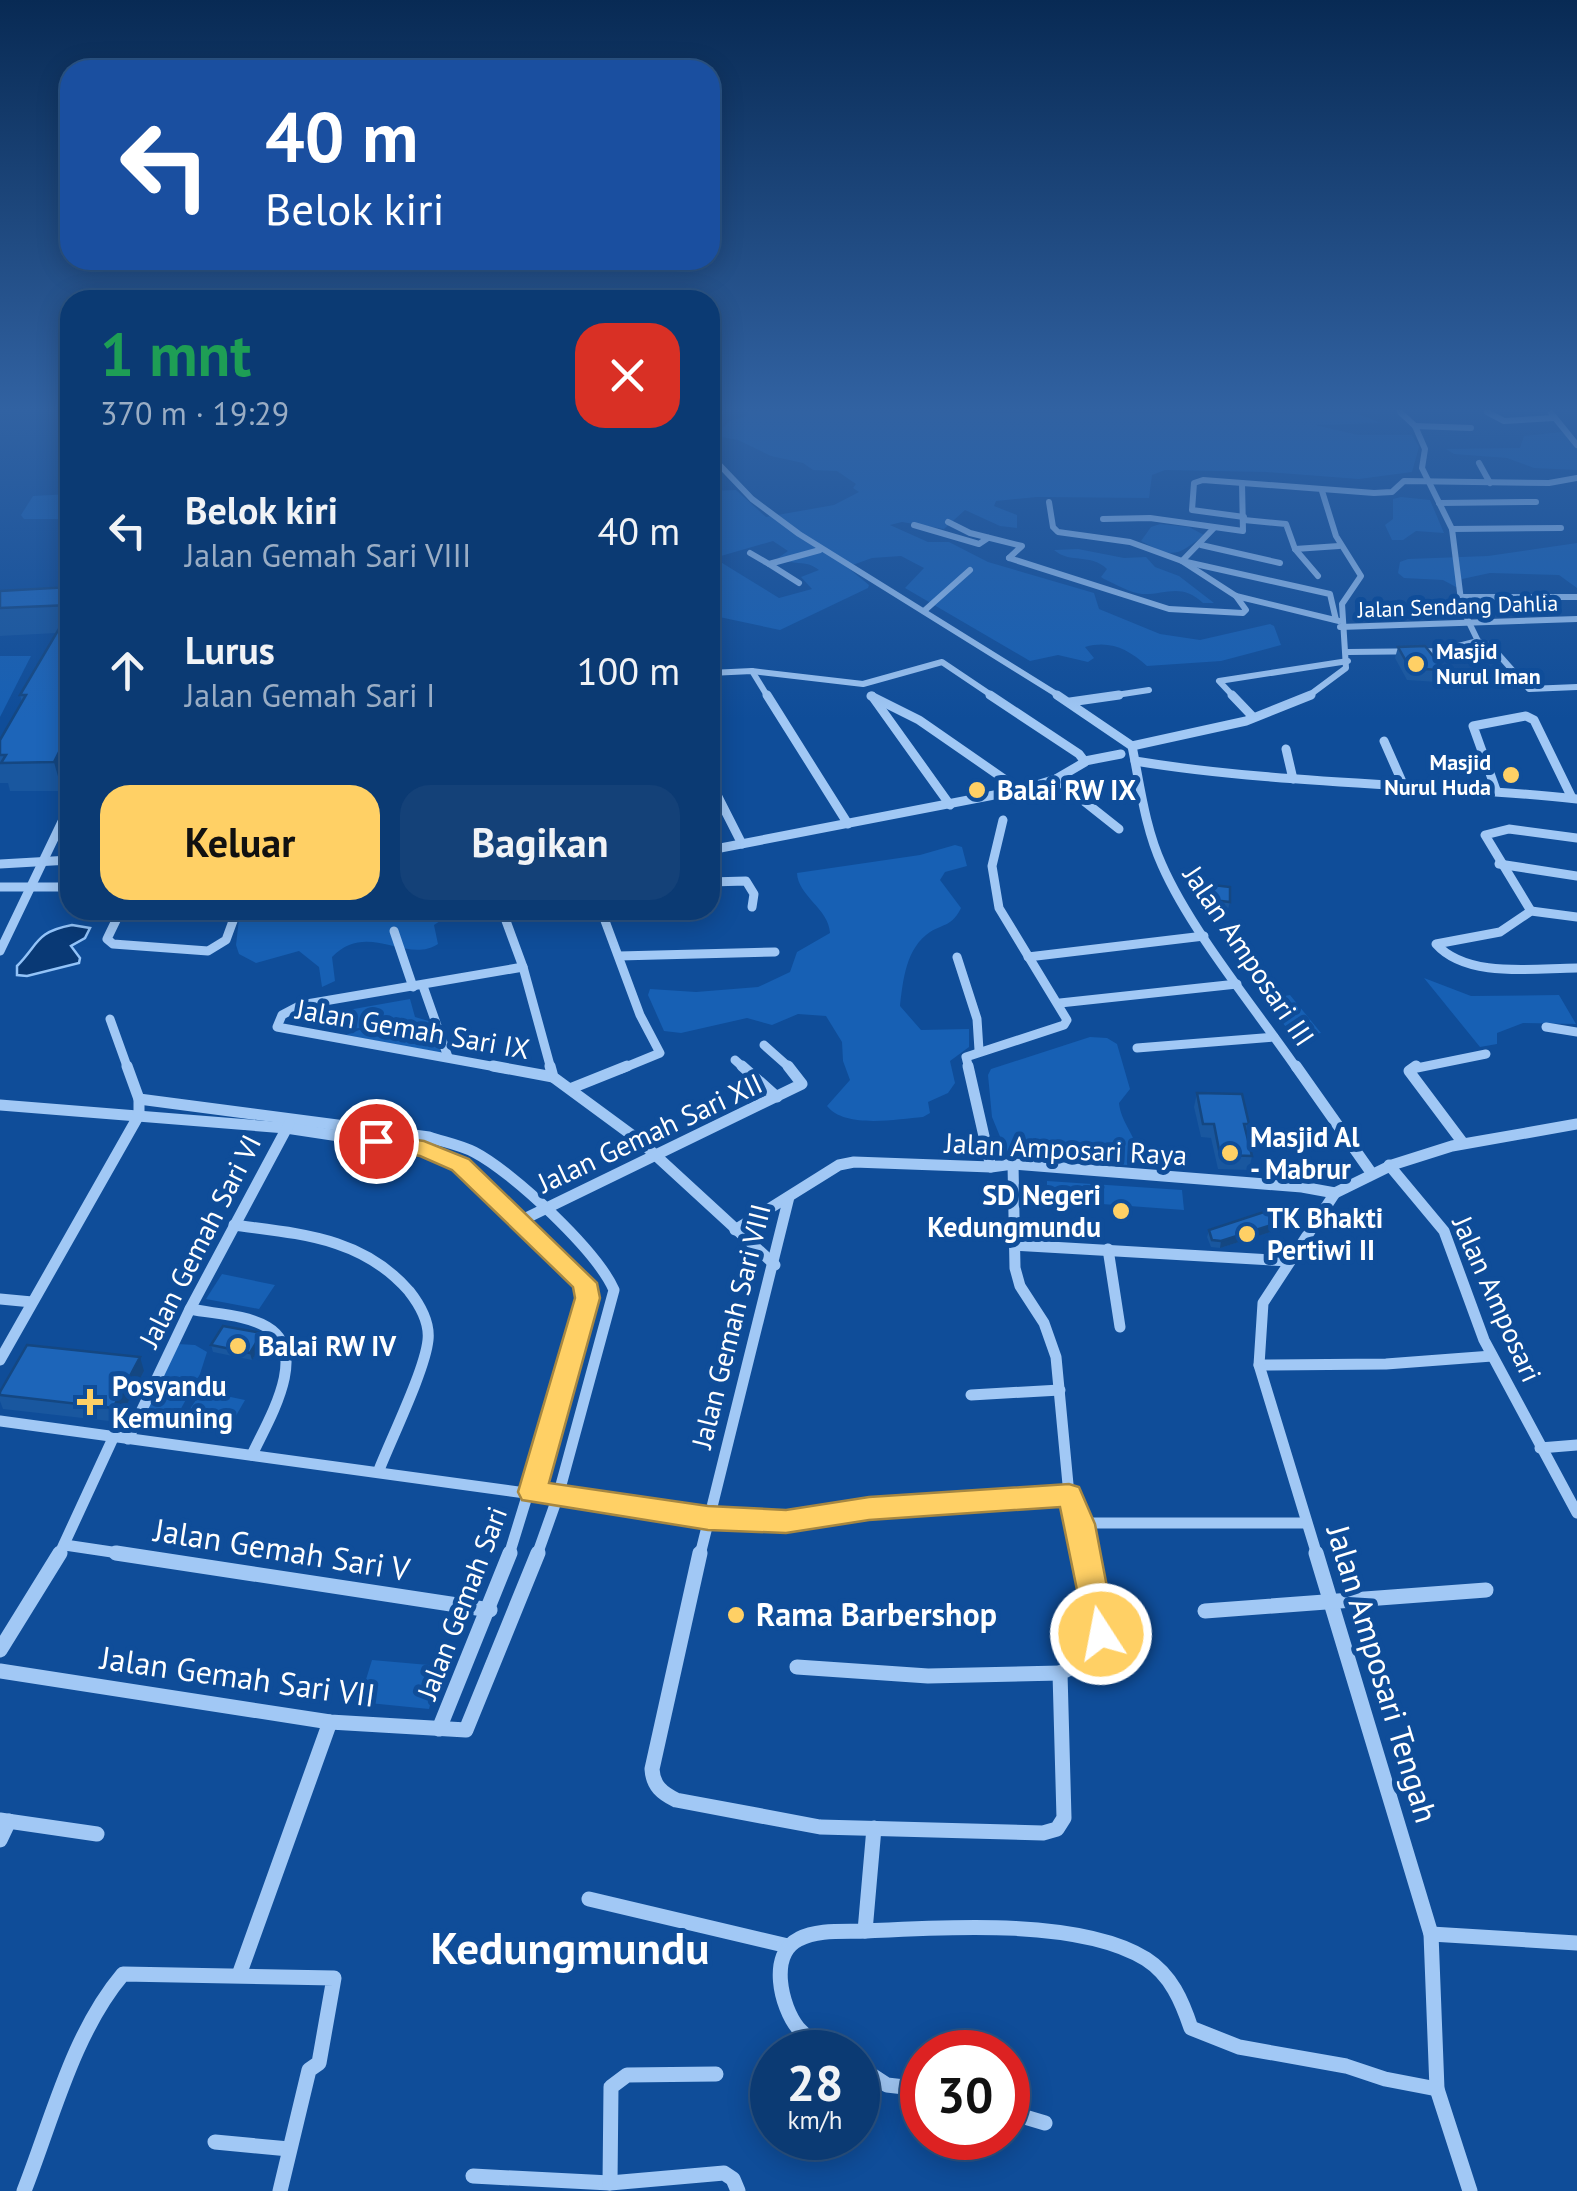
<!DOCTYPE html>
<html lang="id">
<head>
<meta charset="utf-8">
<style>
	:root { --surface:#0b3a73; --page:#144178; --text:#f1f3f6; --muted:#9aadc4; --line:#2b5485; --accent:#ffd065 }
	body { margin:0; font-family:"PT Sans",sans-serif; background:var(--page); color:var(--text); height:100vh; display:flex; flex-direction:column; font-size:38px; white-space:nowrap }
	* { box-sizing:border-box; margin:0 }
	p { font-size:32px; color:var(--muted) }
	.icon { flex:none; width:55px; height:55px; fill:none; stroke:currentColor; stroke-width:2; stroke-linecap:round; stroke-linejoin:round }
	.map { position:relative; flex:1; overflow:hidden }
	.side { position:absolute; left:60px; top:290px; width:660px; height:630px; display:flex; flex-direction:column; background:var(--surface); border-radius:30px; box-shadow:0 5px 25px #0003,0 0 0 2px var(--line) }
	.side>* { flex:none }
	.hud { position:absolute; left:60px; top:60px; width:660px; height:210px; border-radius:30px; box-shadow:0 5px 25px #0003,0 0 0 2px var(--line); background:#1a4fa0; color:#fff; overflow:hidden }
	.speed { position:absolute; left:750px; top:2030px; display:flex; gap:20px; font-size:50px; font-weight:700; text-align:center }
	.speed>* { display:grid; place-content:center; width:130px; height:130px; border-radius:50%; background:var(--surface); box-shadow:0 5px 25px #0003,0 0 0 2px var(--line); line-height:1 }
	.speed small { font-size:25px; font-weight:400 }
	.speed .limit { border:15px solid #d22; background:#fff; color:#111 }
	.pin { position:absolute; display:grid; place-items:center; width:85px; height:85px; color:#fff; margin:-42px; border:5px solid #fff; border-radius:50%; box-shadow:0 2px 10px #0007 }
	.me { position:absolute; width:110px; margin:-55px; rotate:349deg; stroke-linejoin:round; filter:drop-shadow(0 0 8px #0008) }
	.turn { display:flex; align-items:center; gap:35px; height:210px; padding:0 40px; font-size:45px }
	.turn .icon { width:130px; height:130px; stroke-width:2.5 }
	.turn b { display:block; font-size:70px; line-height:85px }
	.round { display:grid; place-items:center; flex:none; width:105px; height:105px; border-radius:30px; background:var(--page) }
	.summary { display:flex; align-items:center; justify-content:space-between; height:170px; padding:0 40px }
	h1 { font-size:60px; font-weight:700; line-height:75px; color:#1e9e55 }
	.button { display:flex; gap:20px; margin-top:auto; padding:20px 40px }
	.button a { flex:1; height:115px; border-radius:30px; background:var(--accent); color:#111; font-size:40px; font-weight:700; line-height:115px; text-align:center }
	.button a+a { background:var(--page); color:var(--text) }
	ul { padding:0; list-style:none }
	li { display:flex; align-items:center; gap:30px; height:140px; padding:0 40px }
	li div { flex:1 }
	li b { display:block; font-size:38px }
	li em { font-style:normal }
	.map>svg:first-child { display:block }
	.green { fill:#1760b4; fill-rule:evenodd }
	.water { fill:#093975; stroke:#93c3f8; stroke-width:2.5 }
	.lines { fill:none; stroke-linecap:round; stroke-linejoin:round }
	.street-far3 { stroke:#a1c8f5; stroke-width:6 }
	.street-far2 { stroke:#a1c8f5; stroke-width:9 }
	.street-far1 { stroke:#a1c8f5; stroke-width:11 }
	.street { stroke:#a1c8f5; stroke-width:15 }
	.wall { fill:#19579f }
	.shaded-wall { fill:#144782 }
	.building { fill:#1d65b9; stroke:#144782; stroke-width:2.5 }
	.route { fill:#ffd065; stroke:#a68742; stroke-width:2.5 }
	.poi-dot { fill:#ffd065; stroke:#0f4d99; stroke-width:4 }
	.labels { text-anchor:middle; stroke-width:10; stroke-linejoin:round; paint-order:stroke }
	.far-street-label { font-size:22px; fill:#fff; stroke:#0f4d99 }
	.far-poi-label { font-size:22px; font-weight:bold; fill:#fff; stroke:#0f4d99; text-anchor:start }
	.poi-label { font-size:28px; font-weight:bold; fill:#fff; stroke:#0f4d99; text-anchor:start }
	.street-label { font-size:28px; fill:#fff; stroke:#0f4d99 }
	.near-street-label { font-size:32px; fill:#fff; stroke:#0f4d99 }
	.near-poi-label { font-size:32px; font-weight:bold; fill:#fff; stroke:#0f4d99; text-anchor:start }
	.near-district-label { font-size:45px; font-weight:bold; fill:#fff; stroke:#0f4d99 }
</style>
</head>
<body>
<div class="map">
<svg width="1577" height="2191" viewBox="0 0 1577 2191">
	<rect width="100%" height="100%" fill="#0f4d99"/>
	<g class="green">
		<path d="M748 412 1359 414 1381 423 1315 425 1358 435H1412L1419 447 1412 472 1359 479 1267 472 1165 470 1152 475 1149 498 1037 497 996 501 994 506 1017 515V528L1000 526 965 510 944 529 902 522 890 525 928 542H949L988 562 1094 593 1099 609 1160 634 1200 640 1270 624 1274 626 1281 645 1221 661 1147 666C1128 649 1110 640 1085 647L1094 658 1088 662 1058 655 1030 661 905 588 924 568 901 556 872 558 847 567 869 585 868 588 780 630 710 615V491L736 490 766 517 834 505 859 492 853 488 856 484 837 471 813 470 803 463 771 456 738 440 721 437 719 432 729 421 747 416ZM773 541 788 551 778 558C792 566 806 559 819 570L801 577 812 589 779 598 714 558Z"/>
		<polygon points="1562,432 1577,441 1577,470 1534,468 1507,458 1454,454 1446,449 1520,448 1524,436"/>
		<polygon points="70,494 70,519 24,519 21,515 33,496"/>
		<polygon points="1401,497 1430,500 1444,533 1416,531 1403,540 1392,540 1385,525 1393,519 1393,499"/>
		<path d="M1160 524 1189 527 1204 535C1177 556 1174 559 1141 541L1151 527Z"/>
		<polygon points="1577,543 1577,588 1559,575 1490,573 1462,579 1461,586 1456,587 1443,580 1404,578 1398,573 1400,562 1408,559 1488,556"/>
		<path d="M1078 549 1124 558 1146 557 1155 567 1179 576 1214 603H1203C1181 582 1165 595 1142 594 1131 593 1115 584 1104 579L1101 577 1107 569C1091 553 1070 564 1054 550Z"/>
		<polygon points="0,656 31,656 0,717"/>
		<path d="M955 845 962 847 967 866 945 872 940 880 961 908C953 925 944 924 930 932 906 948 903 980 900 1006L921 1030 969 1029V1047L950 1061 955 1083 948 1093 928 1102 930 1113 923 1117C897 1119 845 1129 827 1106L850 1080 843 1061 842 1042 826 1016 798 1014 772 1025 747 1018 681 1033 664 1031 648 995 650 989 696 992 758 987 790 972 797 952 830 933C829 909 798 896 797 873L920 855Z"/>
		<path d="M240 910H457L434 925 438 944C406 965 368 920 332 957L335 981 322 987 319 967 299 951 256 963 239 954 236 945Z"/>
		<polygon points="1424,978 1471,996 1559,995 1576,1024 1523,1023 1497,1033 1497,1044 1480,1047"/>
		<polygon points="1290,995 1321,1033 1295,1038 1264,1000"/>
		<polygon points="410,999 415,1017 432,1022 441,1053 346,1035 370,1026 353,1029 348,1010"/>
		<path d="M1090 1037 1107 1038 1117 1044 1130 1089 1119 1103C1121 1123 1136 1135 1138 1155L1127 1165 1008 1156 992 1117 988 1075 991 1069Z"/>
		<polygon points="1047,1181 1182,1190 1184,1210 1047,1200"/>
		<polygon points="222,1274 275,1285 259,1309 206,1299"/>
		<polygon points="178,1344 195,1345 207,1352 200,1374 178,1414 145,1414"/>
		<polygon points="202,1391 245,1400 233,1421 188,1412"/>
		<polygon points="372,1660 440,1666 429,1709 359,1702"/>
	</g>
	<path class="water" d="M72 925 90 928 85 938 71 946 80 958 79 963 27 976 17 975V966C39 944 35 932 72 925Z"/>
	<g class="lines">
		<g class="street-far3">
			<polyline points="1400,412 1415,426 1425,449 1422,468 1452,529 1462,608 1478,641 1491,646 1529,689 1577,687"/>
			<polyline points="1487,412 1504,421 1554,418"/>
			<polyline points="1551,413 1577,445"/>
			<polyline points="710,422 720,412"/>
			<polyline points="1415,426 1471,428"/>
			<polyline points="710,455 752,499 799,534 1061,697"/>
			<polyline points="1479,463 1490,483"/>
			<polyline points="1049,502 1053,527 1058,532 1130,542 1182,561 1330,594 1336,620"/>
			<polyline points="1439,503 1536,502"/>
			<polyline points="1244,517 1192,510 1194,483 1203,480 1374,493 1392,492 1404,481 1549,483 1577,478"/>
			<polyline points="1103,519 1150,518 1243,531 1242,483"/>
			<polyline points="1244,520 1286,524 1295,549 1318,576"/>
			<polyline points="948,522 970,533 1022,546 1009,558"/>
			<polyline points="914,525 979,544 988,538"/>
			<polyline points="1214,528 1182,561 1236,596 1339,621"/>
			<polyline points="1452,529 1561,528"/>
			<polyline points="1201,545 1280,563"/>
			<polyline points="1295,549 1339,546"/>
			<polyline points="750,553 769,564 820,550"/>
			<polyline points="1009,558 1169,609 1243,613 1246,610 1236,596"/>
			<polyline points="769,564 799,583"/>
			<polyline points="1463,597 1577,597"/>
			<polyline points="924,611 970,570"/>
			<polyline points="1340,627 1577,619"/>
			<polyline points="1348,652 1439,651 1478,641"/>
			<polyline points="752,671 863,684 942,662 994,697"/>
			<polyline points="710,673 752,671 768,697"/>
			<polyline points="1103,697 1149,690"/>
			<polyline points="1234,697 1219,681 1348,661"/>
			<polyline points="1307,697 1346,668 1342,604 1361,576 1336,536 1322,491"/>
		</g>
		<g class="street-far2">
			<polyline points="767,695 848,824"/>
			<polyline points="1057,695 1132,746 1246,721 1311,695"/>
			<polyline points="1232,695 1253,717"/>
			<polyline points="871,696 919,720 1020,790"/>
			<polyline points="872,696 950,805"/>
			<polyline points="1070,702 1119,695"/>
			<polyline points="1384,741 1403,784"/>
			<path d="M1132 746C1140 785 1145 828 1162 865 1191 931 1255 1008 1297 1069"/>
			<polyline points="1286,749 1293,779"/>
			<polyline points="1085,761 1121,754"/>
			<path d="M1135 761C1281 785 1430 783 1577 799"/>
			<polyline points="1056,779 1119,829"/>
			<polyline points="710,781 742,844"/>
			<polyline points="1496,790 1473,726 1526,716 1534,720 1572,798"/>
			<polyline points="710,850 1020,790 1056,779 1085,762 1079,754 990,695"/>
			<polyline points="0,864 70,860"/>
			<polyline points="1499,864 1577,876"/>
			<polyline points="710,882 746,881 754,894 752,907"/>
			<polyline points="0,887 70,887"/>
			<polyline points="121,910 107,939 113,944 208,951 226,940 237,910"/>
			<polyline points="502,910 523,967 551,1069"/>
			<polyline points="601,910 640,1015 660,1053 621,1069"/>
			<polyline points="1531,911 1485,835 1509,829 1577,838"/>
			<path d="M1577 917 1531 911 1500 932 1436 944C1467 979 1535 968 1577 968"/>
			<polyline points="394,931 413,987"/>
			<polyline points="0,951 70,805"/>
			<polyline points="619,956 775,952"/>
			<polyline points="957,957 977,1019 979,1050"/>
			<polyline points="1028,957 1204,936"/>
			<polyline points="423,986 448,1057"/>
			<polyline points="1060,1003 1237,984"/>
			<polyline points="110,1019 128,1069"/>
			<polyline points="1546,1027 1577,1032"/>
			<polyline points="764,1045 791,1069"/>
			<polyline points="1137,1048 1274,1037"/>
			<polyline points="735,1060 745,1069"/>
			<polyline points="507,1069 277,1027 282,1015 301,1005 523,967"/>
			<polyline points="969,1069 966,1057 1064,1025 1067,1020 999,908 992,866 1003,820"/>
			<polyline points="1412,1069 1486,1054"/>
		</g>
		<g class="street-far1">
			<polyline points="493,1066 553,1077"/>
			<polyline points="550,1066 553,1077 640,1141 775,1265"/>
			<polyline points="742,1066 777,1097"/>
			<polyline points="968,1066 991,1167"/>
			<polyline points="1296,1066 1370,1171"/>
			<polyline points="1416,1066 1409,1071 1463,1143"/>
			<polyline points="572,1088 627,1066"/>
			<path d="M139 1099 429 1137C444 1142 460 1145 474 1152 513 1172 597 1251 614 1290L558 1496 537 1555"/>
			<polyline points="0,1105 286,1128 425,1149 461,1165 585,1283 588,1298 509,1555"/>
			<polyline points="1013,1164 1015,1268 1020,1286 1044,1323 1056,1357 1069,1495 1080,1523 1086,1555"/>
			<polyline points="1389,1165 1444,1231 1484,1340 1577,1513"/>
			<polyline points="520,1221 802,1084 788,1066"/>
			<path d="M234 1225C300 1234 362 1237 409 1291 420 1305 430 1322 428 1340 425 1370 391 1439 379 1470"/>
			<polyline points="735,1230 839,1165 854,1162 991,1167 1013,1164 1302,1187 1335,1193 1392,1165 1452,1146 1577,1124"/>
			<polyline points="1014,1245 1289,1261"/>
			<polyline points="1108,1249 1120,1327"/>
			<polyline points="0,1299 32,1302"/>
			<path d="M190 1309C214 1314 245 1314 267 1327 311 1353 267 1422 252 1455"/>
			<polyline points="0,1360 139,1115 139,1099 127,1066"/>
			<polyline points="1259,1365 1386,1364 1492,1356"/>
			<polyline points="971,1395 1060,1390"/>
			<polyline points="0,1421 708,1518 792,1521 855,1510 1069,1495"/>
			<polyline points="128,1439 190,1309 289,1124"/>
			<polyline points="1540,1448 1577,1445"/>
			<polyline points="1080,1523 1305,1523"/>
			<polyline points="65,1545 132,1555"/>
			<polyline points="59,1555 114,1436"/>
			<polyline points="700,1555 789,1197"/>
			<polyline points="1317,1555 1259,1365 1263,1303 1335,1193"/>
		</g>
		<g class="street">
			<polyline points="116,1553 490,1610"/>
			<path d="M700 1553 652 1769C653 1786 662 1793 676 1800L820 1827 1043 1833 1057 1829 1064 1818 1060 1673 1090 1658 1101 1642 1085 1553"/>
			<polyline points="1316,1553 1431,1934 1437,2089 1470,2191"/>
			<polyline points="1205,1611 1486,1590"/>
			<polyline points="0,1650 60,1553"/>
			<polyline points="797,1667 928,1676 1060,1673"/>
			<polyline points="0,1671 330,1722 466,1730 538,1553"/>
			<polyline points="439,1729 510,1553"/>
			<polyline points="0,1820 97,1834"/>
			<polyline points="0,1840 9,1821"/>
			<polyline points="589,1899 788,1946"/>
			<polyline points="865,1931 874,1828"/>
			<polyline points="1431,1934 1577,1943"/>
			<polyline points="239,1975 330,1722"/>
			<path d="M837 2052C823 2046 808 2040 798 2028 781 2007 768 1954 799 1939 818 1929 845 1932 867 1931 942 1927 1081 1918 1146 1959 1171 1975 1182 2001 1191 2028L1239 2047 1346 2066 1385 2079 1437 2089"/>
			<polyline points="858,2066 887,2085 922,2089"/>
			<polyline points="1008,2112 1045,2123"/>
			<polyline points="215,2142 289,2149"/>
			<polyline points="473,2176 610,2183 724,2173 733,2179 738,2191"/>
			<polyline points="610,2183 611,2087 627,2075 716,2074"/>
			<path d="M24 2191C52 2120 73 2033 123 1974L334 1978 319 2063 309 2070 280 2191"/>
		</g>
	</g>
	<g class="wall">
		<polygon points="70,587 70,775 62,791 10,791 8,783 0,783 0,740 22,702 20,695 57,633 0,636 0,591"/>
		<polygon points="1398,647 1441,666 1437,682 1407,680 1395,658"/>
		<polygon points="1204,884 1230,902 1228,909 1202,906"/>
		<polygon points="1197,1093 1249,1124 1247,1135 1252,1156 1249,1170 1218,1169 1211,1138 1201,1137 1194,1107"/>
		<polygon points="1280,1229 1220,1248 1211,1247 1207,1237 1209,1230"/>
		<polygon points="262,1333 264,1340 252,1360 213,1352 211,1345"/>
		<polygon points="144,1371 118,1422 3,1409 0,1401 0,1395"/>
	</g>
	<g class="shaded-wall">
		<polygon points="70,730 70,775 62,791 54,762"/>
		<polygon points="1281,1222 1280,1229 1220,1248 1221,1241"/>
		<polygon points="262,1333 264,1340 252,1360 250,1353"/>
		<polygon points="140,1357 144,1371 118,1422 113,1408"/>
	</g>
	<g class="building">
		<polygon points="70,587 70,605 0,608 0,591"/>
		<polygon points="70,610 70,730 54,762 1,763 6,755 0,755 0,740 26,695 20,695"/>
		<polygon points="1425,646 1441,666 1439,670 1410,668 1398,647"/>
		<polygon points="1204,884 1230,887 1230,902 1204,899"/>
		<polygon points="1197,1093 1242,1094 1249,1124 1244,1124 1252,1156 1220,1155 1214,1124 1203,1124"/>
		<polygon points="1270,1210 1281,1222 1221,1241 1212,1240 1209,1230"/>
		<polygon points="223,1326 262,1333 250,1353 211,1345"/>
		<polygon points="27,1345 140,1357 113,1408 0,1395 0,1392"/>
	</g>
	<linearGradient id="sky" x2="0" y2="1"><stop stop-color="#082a54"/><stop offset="0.57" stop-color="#3162a2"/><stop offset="1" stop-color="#3162a2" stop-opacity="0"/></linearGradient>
	<rect width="1577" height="719" fill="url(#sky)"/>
	<polygon class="route" points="376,1134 424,1141 469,1159 597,1283 600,1298 549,1483 708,1506 786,1510 869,1497 1069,1484 1079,1487 1095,1524 1116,1634 1112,1643 1101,1647 1090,1643 1086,1634 1060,1507 869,1520 786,1533 708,1530 522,1500 518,1492 575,1298 573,1287 452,1170 420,1156 368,1147 365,1141 368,1136"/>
	<g class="poi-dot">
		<circle cx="1416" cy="664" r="10"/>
		<circle cx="1511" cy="775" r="10"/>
		<circle cx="977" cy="790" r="10"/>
		<circle cx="1230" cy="1153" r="10"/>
		<circle cx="1121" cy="1211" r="10"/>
		<circle cx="1247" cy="1234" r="10"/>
		<circle cx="238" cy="1346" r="10"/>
		<path d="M85 1387h10v10h10v10h-10v10h-10v-10h-10v-10h10z"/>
		<circle cx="736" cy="1615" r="10"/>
	</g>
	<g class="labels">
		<g class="far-street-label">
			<text transform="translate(1458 606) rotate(-2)" y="8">Jalan Sendang Dahlia</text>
		</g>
		<g class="far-poi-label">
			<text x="1436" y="659">Masjid<tspan x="1436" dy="25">Nurul Iman</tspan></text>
			<text x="1491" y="770" text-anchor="end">Masjid<tspan x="1491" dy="25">Nurul Huda</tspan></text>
		</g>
		<g class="poi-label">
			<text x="997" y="800">Balai RW IX</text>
			<text x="1250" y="1147">Masjid Al<tspan x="1250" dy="32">- Mabrur</tspan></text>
			<text x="1101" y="1205" text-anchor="end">SD Negeri<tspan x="1101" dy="32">Kedungmundu</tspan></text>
			<text x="1267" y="1228">TK Bhakti<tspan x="1267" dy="32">Pertiwi II</tspan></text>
			<text x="258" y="1356">Balai RW IV</text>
			<text x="112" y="1396">Posyandu<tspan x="112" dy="32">Kemuning</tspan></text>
		</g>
		<g class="street-label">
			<text transform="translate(1249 956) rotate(56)" y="10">Jalan Amposari III</text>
			<text transform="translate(413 1029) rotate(10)" y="10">Jalan Gemah Sari IX</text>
			<text transform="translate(650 1133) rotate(-25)" y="10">Jalan Gemah Sari XII</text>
			<text transform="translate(1066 1149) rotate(3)" y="10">Jalan Amposari Raya</text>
			<text transform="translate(200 1241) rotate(-63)" y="10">Jalan Gemah Sari VI</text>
			<text transform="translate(1497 1299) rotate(66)" y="10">Jalan Amposari</text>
			<text transform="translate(731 1326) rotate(-76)" y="10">Jalan Gemah Sari VIII</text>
			<text transform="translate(462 1603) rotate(-69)" y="10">Jalan Gemah Sari</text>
		</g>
		<g class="near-street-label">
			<text transform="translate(282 1550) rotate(9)" y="11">Jalan Gemah Sari V</text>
			<text transform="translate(1382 1674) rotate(73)" y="11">Jalan Amposari Tengah</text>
			<text transform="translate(238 1677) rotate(8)" y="11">Jalan Gemah Sari VII</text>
		</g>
		<g class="near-poi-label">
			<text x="756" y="1626">Rama Barbershop</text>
		</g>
		<g class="near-district-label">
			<text x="570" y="1964">Kedungmundu</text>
		</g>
	</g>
</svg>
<div class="speed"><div>28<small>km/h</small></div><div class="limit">30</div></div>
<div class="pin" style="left:376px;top:1141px;background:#d93025"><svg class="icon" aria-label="arrive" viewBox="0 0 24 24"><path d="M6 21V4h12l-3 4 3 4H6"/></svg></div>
<svg class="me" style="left:1101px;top:1634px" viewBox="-20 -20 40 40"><circle r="17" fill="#ffd065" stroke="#fff" stroke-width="3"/><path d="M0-11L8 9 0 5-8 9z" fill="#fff"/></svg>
<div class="hud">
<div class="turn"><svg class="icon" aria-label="left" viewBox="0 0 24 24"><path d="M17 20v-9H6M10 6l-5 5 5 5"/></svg><div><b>40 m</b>Belok kiri</div></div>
</div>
<section class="side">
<div class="summary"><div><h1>1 mnt</h1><p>370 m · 19:29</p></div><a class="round" style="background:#d93025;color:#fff"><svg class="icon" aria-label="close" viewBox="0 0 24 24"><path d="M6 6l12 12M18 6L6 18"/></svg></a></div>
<ul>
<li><svg class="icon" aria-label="left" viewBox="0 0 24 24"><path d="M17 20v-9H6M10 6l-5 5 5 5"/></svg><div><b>Belok kiri</b><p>Jalan Gemah Sari VIII</p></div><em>40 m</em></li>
<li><svg class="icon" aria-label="ahead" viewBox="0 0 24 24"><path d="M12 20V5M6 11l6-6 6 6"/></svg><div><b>Lurus</b><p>Jalan Gemah Sari I</p></div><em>100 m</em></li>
</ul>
<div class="button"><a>Keluar</a><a>Bagikan</a></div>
</section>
</div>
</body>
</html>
